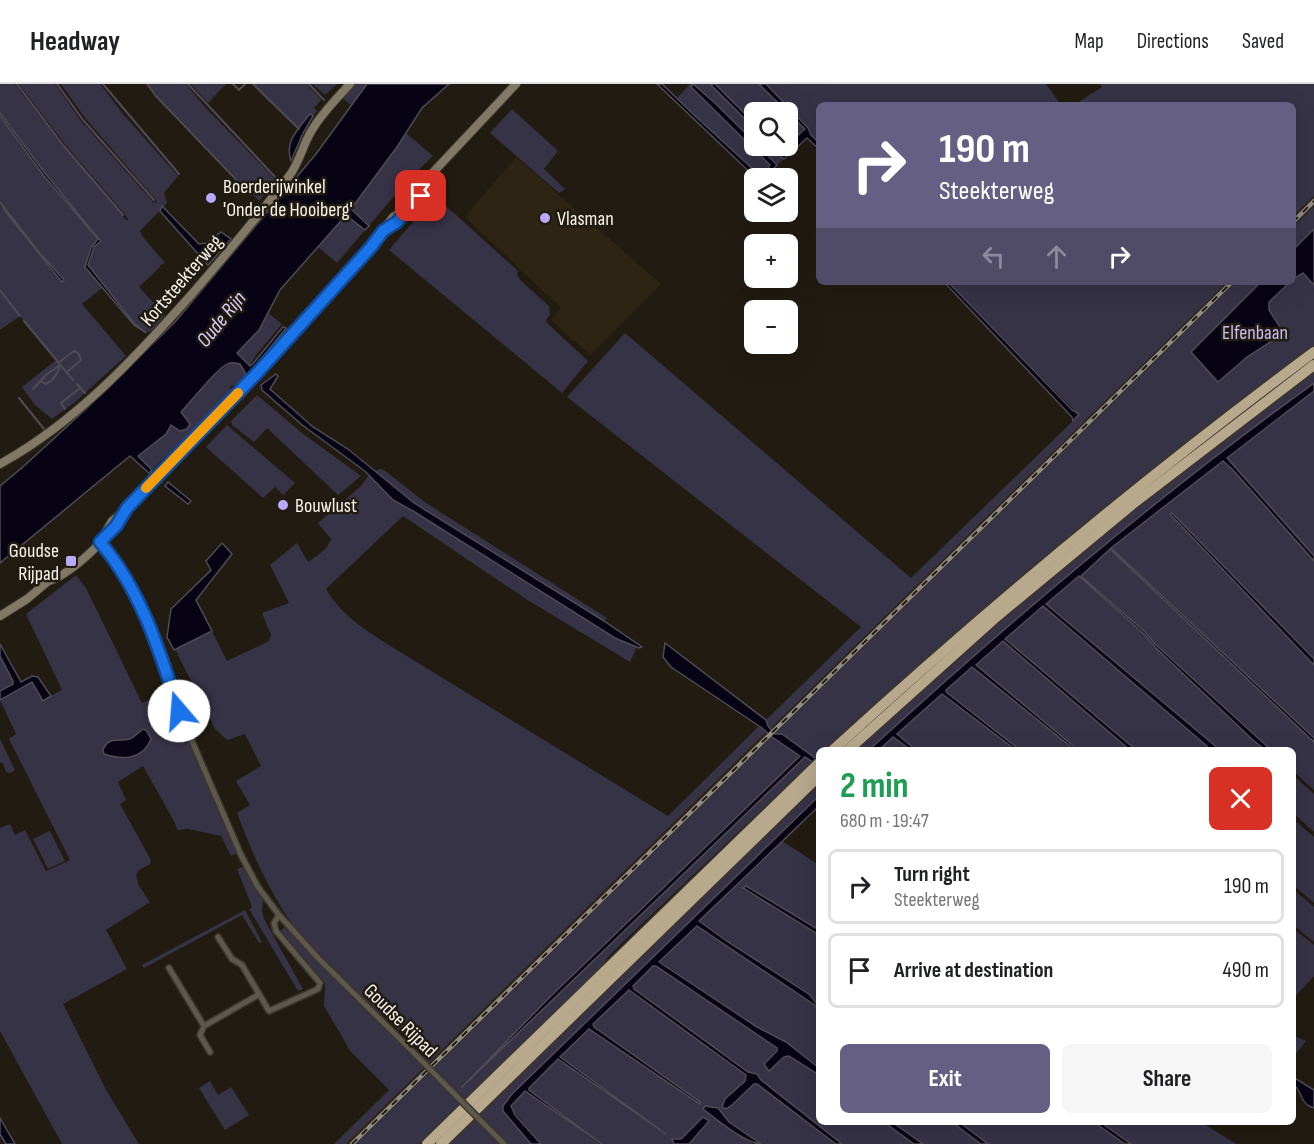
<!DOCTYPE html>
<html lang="en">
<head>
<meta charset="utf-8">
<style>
	:root { --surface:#fff; --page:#f6f6f6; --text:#202124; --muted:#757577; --line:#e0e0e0; --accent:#655f83 }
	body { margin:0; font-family:"Sofia Sans Condensed",sans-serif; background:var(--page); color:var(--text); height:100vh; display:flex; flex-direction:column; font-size:22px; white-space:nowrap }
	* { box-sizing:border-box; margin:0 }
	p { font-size:20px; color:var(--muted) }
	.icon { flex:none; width:33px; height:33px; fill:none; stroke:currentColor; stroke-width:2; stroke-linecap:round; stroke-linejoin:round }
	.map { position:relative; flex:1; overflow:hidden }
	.panel { position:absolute; left:816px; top:663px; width:480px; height:378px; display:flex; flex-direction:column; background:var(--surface); border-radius:9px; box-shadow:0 6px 24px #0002 }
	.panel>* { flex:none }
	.guide { position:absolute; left:816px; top:18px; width:480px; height:183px; border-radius:9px; box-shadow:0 6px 24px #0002; background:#655f83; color:#fff; overflow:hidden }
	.fabs { position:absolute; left:744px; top:18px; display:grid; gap:12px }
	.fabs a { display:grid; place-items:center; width:54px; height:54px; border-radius:9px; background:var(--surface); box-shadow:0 6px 24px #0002; font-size:30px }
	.pin { position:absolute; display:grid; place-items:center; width:51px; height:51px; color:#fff; margin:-26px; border-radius:12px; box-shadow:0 3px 9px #0006 }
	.me { position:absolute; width:66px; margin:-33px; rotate:342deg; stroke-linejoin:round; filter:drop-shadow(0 0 4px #0008) }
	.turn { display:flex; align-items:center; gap:21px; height:126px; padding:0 24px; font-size:27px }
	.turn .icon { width:78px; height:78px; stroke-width:2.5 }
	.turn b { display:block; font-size:42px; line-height:51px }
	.lanes { display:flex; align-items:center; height:57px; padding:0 24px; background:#0003; justify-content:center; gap:30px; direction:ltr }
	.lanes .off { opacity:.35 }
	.round { display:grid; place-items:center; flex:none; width:63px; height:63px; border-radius:9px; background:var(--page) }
	.overview { display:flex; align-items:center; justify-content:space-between; height:102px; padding:0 24px }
	h1 { font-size:36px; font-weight:700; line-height:45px; color:#1e9e55 }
	.primary-button { display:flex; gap:12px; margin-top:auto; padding:12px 24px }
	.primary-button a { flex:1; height:69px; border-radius:9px; background:var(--accent); color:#fff; font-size:24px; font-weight:700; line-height:69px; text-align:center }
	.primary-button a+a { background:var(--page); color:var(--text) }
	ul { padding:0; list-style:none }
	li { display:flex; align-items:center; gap:18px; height:75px; margin:0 12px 9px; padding:0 12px; border:3px solid var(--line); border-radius:9px }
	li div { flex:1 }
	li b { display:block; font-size:22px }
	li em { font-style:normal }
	header { display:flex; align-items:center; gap:36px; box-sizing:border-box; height:84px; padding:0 30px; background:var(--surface); border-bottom:2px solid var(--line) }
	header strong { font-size:28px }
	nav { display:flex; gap:33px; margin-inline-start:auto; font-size:21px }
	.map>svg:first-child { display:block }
	.built { fill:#2d2414 }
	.green { fill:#373347; fill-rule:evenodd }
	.water { fill:#070314; stroke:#4f4b55; stroke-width:1.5 }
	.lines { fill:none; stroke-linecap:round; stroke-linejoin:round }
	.stream { stroke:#4f4b55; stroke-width:2 }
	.street-casing { stroke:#3b352b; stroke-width:8 }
	.secondary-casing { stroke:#3b352b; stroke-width:10 }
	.highway-casing { stroke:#3b352b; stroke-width:13 }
	.street { stroke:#5d574c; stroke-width:5 }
	.secondary { stroke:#827866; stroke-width:8 }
	.highway { stroke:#b8a98d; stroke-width:10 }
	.rail-casing { stroke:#908b83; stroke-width:4.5 }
	.rail { stroke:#211b11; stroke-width:2; stroke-dasharray:7; stroke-linecap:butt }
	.street-bridge-casing { stroke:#3b352b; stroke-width:8; stroke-linecap:butt }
	.street-bridge { stroke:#5d574c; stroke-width:5 }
	.route-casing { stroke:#114b97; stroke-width:15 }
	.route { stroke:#1a73e8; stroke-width:10 }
	.slow { stroke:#f59e0b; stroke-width:10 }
	.poi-dot { fill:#b9aaf7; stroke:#211b11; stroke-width:2 }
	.labels { text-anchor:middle; stroke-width:5; stroke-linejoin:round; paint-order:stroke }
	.poi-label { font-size:20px; fill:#f8f4ed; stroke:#211b11; text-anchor:start }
	.street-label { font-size:20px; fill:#f8f4ed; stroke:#211b11 }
	.park-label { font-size:20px; fill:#c5bcf0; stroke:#211b11 }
	.water-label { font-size:21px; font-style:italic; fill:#d9d2fc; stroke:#211b11 }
</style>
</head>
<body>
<header>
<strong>Headway</strong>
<nav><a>Map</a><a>Directions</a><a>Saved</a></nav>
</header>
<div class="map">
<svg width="1314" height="1060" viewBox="0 0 1314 1060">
	<rect width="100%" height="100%" fill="#211b11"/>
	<g class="built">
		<polygon points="516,73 661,200 590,271 551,236 561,224 465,133"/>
		<polygon points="1314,112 1314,122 1293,143 1293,132"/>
		<polygon points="1227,198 1236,198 775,650 770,645"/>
		<polygon points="766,648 772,653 356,1060 346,1060"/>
	</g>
	<g class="green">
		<polygon points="0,0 15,0 62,61 126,136 128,136 127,133 64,59 19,0 55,0 81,37 154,119 150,122 157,117 85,34 61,0 100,0 123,30 178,92 164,109 167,119 140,147 143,153 165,179 159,182 160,183 139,203 165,231 153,246 146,249 134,239 88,181 94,163 100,157 44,88 0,29"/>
		<polygon points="148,0 186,0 204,22 276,96 259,117 161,16"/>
		<polygon points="191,0 226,0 208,19"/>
		<polygon points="254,0 307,0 321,16 314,24 317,27 313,32 310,30 299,44"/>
		<polygon points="313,0 337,0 325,11"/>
		<polygon points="354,0 367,0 351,21 341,13"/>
		<polygon points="690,0 710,0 754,44 754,58 716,20 694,0 691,3 770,81 766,89 761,92 748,82 677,14"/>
		<polygon points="715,0 759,0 805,45 788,61 788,28 754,28 754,39"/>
		<polygon points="766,0 1046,0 1061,21 819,21 819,59 811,51 808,44"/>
		<polygon points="1100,0 1314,0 1314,112 1293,132 1293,21 1074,21 1102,3"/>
		<polygon points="512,25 558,67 544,85 565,105 559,109 490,49"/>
		<polygon points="0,32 44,92 98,155 91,164 85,183 102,204 82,220 126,272 75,318 52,335 35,321 22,303 56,276 20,232 0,246 0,121 45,177 63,196 0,118"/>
		<polygon points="406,49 433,72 405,99 369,142 351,125"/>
		<polygon points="758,62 772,62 784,75 777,81"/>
		<polygon points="435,112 518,187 517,190 520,196 549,222 550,230 546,236 547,239 588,277 562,309 389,166"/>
		<polygon points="1314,122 1314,264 1050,469 948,557 825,666 819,666 819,671 624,857 608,873 598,887 419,1060 356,1060 1236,198 1293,198 1293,143"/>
		<polygon points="346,130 365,146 337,179 317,162"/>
		<polygon points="948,198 1227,198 770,645 766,636 861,543 567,313 625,249 911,494 1079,331"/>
		<polygon points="268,229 282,240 255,272 250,282 237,269 259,246"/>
		<path d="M234 278 240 280 247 292 236 304 232 301 230 304 232 307 152 386 138 372 171 341 174 343C176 339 178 333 180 329 188 317 221 282 234 278Z"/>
		<path d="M1314 286V299C1159 412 1011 536 869 666H856C999 529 1156 406 1314 286Z"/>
		<polygon points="1314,307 1314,472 1227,374"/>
		<polygon points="257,311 302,349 361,392 338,411 267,344 254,358 232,341 231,337"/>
		<polygon points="227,341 295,399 283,411 275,403 263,414 206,363"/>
		<polygon points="1223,377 1233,386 1314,477 1314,575 1172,429 1314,581 1314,654 1111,464"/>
		<polygon points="380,385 384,386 426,419 607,534 604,537 597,533 414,419 374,387"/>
		<path d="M369 391 393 416 413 427 601 545 637 563 630 578 526 515 403 432 326 505C343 534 369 548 397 566L668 732 759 642 766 648 346 1060H334L389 1006 351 968 324 922 325 899 280 847 285 843 418 977 425 970C388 936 349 903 315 867 278 829 255 777 237 729L250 721 236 697 261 682 245 650 227 656 215 645 175 565 212 547 227 577 269 557 271 551 262 529 289 519 270 481 297 459 308 478C317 472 328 465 331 455L318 439 360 403Z"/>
		<polygon points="1110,465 1314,658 1314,706 1293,687 1293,666 1271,666 1155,560 1145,548 1081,491"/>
		<path d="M76 491 86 504 142 619 156 613 171 637 172 641 167 648 173 656 185 648 237 769 231 772 221 752 188 745 177 746 175 739 143 682 118 698 126 716 120 720 151 776 150 780 139 786 136 791 139 802 150 818 106 846 127 885 63 920 106 1006 139 1060H62L0 947V744L10 740 15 751 25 746 46 787 70 776 9 655 16 650 0 616 32 597 43 616 62 606 26 530ZM143 645 146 646 151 655 143 668 104 670V662L108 658 129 655Z"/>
		<polygon points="1079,492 1144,550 1156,564 1265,666 1220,666 1048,522 1046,520"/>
		<polygon points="1043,522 1208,662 1207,666 1136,666 1005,555"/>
		<polygon points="1003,557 1130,666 1078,666 975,581"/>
		<polygon points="0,572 13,597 13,600 0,607"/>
		<polygon points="972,583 1075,666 1020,666 946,608 945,606"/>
		<polygon points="942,610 944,610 1016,666 916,666 896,650"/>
		<polygon points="893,653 911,666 879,666"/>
		<polygon points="0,655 15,686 10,689 6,688 3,679 0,678"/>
		<polygon points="1293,691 1314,710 1314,748 1293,729"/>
		<polygon points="819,701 819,712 599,925 503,1027 531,1060 507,1060 480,1030 734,780"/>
		<polygon points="1293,735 1314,753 1314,819 1293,801"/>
		<polygon points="50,747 65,777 48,785 33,755"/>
		<polygon points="782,757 819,781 819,846 746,802 775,825 819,851 819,923 809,910 728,858 699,837"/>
		<polygon points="243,783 263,814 262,827 264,835 303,905 298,907 249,825 252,824 251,820 237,785"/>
		<polygon points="1293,805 1314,823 1314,858 1293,841"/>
		<polygon points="245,826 262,858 259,859 242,831 144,884 142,881"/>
		<polygon points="697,841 816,922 819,934 819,984 786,958 757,943 659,879"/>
		<polygon points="1293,844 1314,861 1314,892 1293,915"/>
		<polygon points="653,882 656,882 777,964 777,966 764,980 769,987 784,973 789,972 819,991 819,1038 884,1038 914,1060 842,1060 761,996 757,990 748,988 634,905 633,902"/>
		<polygon points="629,906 746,991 745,997 725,1015 722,1021 731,1022 754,1000 757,1000 836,1060 761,1060 729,1038 718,1024 705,1022 703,1025 753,1060 689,1060 709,1038 681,1056 673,1054 674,1060 602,1060 529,1006 528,1004 558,975 666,1050 560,973 589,944 700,1020 700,1018 594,943 593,940"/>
		<polygon points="1293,951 1306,957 1293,974"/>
		<polygon points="210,997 218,1011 231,1003 249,1031 225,1046 199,1004"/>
		<polygon points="525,1007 528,1008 600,1060 541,1060 512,1025 513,1019"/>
		<polygon points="475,1035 499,1060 449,1060"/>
		<polygon points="892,1038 952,1038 981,1060 923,1060"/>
		<polygon points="959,1038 1094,1038 1125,1060 988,1060"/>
		<polygon points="1100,1038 1201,1038 1236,1060 1131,1060"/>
	</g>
	<g class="water">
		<path d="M367 0H449L422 24 397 63 351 125 369 142 365 146 346 131 280 206 259 246 237 269 250 282 252 281 283 243 286 244 247 292 240 280C236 279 234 278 230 279 217 283 192 317 181 328L190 340 187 345 180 347 171 341 166 350 138 372 152 386 149 389 130 372 0 479V402L24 382 86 325 175 238 316 70Z"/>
		<polygon points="657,0 662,0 692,29 758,90 761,92 766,89 770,81 691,3 693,0 716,20 754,58 754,62 758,62 777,81 765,94 756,94"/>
		<polygon points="710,0 715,0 754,39 754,44"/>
		<polygon points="759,0 766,0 808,44 811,51 819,59 819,65 807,54 784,75 772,62 777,62 782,66 805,45"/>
		<polygon points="0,29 44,88 98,154 101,157 94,163 88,181 134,239 146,249 134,241 85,183 91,164 98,155 44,92 0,32"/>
		<path d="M310 30 313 32 303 49 291 77C284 57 299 44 310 30Z"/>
		<polygon points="0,118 40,169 64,196 62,198 5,127"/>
		<polygon points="162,122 199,160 207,159 221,148 231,155 208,181 160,127"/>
		<polygon points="1314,145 1314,201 1303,189 1293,195 1293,166"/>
		<polygon points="944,198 948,198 1072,326 1079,330 1073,337 1072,333"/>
		<polygon points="1261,198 1290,198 1269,218 1269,226 1284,249 1247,273 1218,298 1191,268"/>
		<polygon points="276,290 278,292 270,305 313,343 348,365 414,419 604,537 642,563 639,564 615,554 413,427 393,416 366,388 301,340 262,306 261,301"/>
		<path d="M1314 299V307L1227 374 1314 472V477L1233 386 1223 377 1111 464 1314 654V658L1110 465 1081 492 1145 548 1155 560 1271 666H1265L1252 655 1156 564 1144 550 1079 492 1046 520 1220 666H1207V662L1043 522 1005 555 1136 666H1130L1003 557 976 581 1078 666H1075L972 583 946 606V608L1020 666H1016L942 610 897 650 916 666H911L893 653 879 666H869C1011 536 1159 411 1314 299Z"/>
		<polygon points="168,398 191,417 188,420 165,402"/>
		<polygon points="1172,429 1314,575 1314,581 1170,430"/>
		<polygon points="222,459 232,470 196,516 212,547 174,566 167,553 171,525 211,486 206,477"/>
		<polygon points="665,559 766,636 768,642 775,650 782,650 819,677 819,682 805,673 461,1004 550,913 800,672 772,653 762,644 671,583 663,573"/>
		<polygon points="0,560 21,598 32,592 38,593 51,612 43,617 32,598 0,616 0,607 13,600 13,597 0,572"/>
		<path d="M143 645 146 646 151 655C143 676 122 676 104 670L103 666C108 652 118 658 130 655 134 653 139 648 143 645Z"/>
		<polygon points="819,712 819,722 699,837 728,858 809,910 819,923 819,934 816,922 697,842 659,878 757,943 786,958 819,984 819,991 789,972 784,973 769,987 764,980 777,967 777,964 656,882 653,882 633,902 634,905 748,988 757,990 761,996 842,1060 836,1060 757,1000 754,1000 731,1022 726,1025 722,1023 725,1015 745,997 746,991 629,906 593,940 594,943 700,1018 700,1020 589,945 560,973 666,1050 558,975 529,1004 529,1006 602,1060 525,1007 511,1022 515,1031 541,1060 531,1060 503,1027 503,1022 512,1010"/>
		<polygon points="746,802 819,846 819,851 743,804"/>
		<path d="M1293 993 1314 1006V1024C1299 1020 1303 1007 1293 1000Z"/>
		<path d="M705 1022 718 1024 729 1038 761 1060C746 1060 716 1035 703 1025Z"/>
		<polygon points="703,1033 709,1037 689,1060 674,1060 672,1055 681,1055"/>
		<polygon points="0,1034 15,1060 6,1060 0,1050"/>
		<polygon points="884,1038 892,1038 923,1060 914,1060"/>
		<polygon points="952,1038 959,1038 988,1060 981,1060"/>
		<polygon points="1094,1038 1100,1038 1131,1060 1125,1060"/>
	</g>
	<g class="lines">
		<g class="stream">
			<polyline points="17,0 63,61 123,131"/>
			<polyline points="57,0 83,36 154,116"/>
			<polyline points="103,0 179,90"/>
			<polyline points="147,0 156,12 250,110"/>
			<polyline points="188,0 277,95"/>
			<polyline points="233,0 239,6 245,0"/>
			<polyline points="253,0 299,45"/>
			<polyline points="309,0 324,16"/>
			<polyline points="0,206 20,232"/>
			<polyline points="24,237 73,296"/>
			<polyline points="58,279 74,267 78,269 81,275 80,277 67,288"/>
			<path d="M41 297 45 300C54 297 58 289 60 281"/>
			<polyline points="77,300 85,309"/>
			<polyline points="33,305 47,290 60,281"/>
			<polyline points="19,314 44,345"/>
			<polyline points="65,325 61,319 80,304"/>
		</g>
		<g class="street-casing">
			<g id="street">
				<polyline points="100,458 120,483 156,556 179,627 241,771 258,803 279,831 318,874 405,960"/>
				<polyline points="218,853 232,875 242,881 269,927 318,905 320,899 276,847 274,839 279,831"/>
				<polyline points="169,884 204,942 258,911"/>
				<polyline points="204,942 200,951 210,968"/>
				<polyline points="491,1047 504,1060"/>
			</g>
		</g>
		<g class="secondary-casing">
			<g id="secondary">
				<polyline points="414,116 423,99 516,0"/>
				<path d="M0 380C76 338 134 275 191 211 225 172 258 132 290 91 300 77 303 60 312 46 322 29 336 15 350 0"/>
				<polyline points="100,458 112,437 127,425 259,287 371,163 393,133 407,125"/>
				<path d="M49 497C73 489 111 451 124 430"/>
				<polyline points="0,532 27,515 52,494"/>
			</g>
		</g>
		<g class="highway-casing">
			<g id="highway">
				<path d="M833 666C987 525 1147 392 1314 268"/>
				<polyline points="848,666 994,535 1134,419 1314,281"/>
				<polyline points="427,1060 819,679"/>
				<polyline points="441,1060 819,692"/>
			</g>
		</g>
		<use href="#street" class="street"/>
		<use href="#secondary" class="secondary"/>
		<use href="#highway" class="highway"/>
		<g class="rail-casing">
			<g id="rail">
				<polyline points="1293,138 1314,117"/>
				<polyline points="352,1060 1232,198"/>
			</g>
		</g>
		<use href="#rail" class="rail"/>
		<g class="street-bridge-casing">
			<polyline id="street-bridge" points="405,960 491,1047"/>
		</g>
		<use href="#street-bridge" class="street-bridge"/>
	</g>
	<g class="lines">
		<g class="route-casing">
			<path id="route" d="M179 627C160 568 141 506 100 458L116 442 127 424 259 287 371 163 383 147 397 138 414 116 421 112"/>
		</g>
		<use href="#route" class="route"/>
		<polyline class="slow" points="146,404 238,309"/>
	</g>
	<g class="poi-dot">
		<circle cx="211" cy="114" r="6"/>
		<circle cx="545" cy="134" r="6"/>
		<circle cx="283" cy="421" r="6"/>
		<rect x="65" y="471" width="12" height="12" rx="3"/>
	</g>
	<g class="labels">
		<g class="poi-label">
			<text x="223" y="109">Boerderijwinkel<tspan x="223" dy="23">'Onder de Hooiberg'</tspan></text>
			<text x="557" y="141">Vlasman</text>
			<text x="295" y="428">Bouwlust</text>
			<text x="59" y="473" text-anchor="end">Goudse<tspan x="59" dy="23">Rijpad</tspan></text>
		</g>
		<g class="street-label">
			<text transform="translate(181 196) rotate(-49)" y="7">Kortsteekterweg</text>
			<text transform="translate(401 936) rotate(45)" y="7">Goudse Rijpad</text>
		</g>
		<g class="park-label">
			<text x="1255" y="255">Elfenbaan</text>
		</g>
		<g class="water-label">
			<text transform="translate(221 235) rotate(-51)" y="7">Oude Rijn</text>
		</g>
	</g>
</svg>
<div class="fabs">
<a><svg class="icon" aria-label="search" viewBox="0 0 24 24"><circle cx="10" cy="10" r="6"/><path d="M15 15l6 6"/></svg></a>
<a><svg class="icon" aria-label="layers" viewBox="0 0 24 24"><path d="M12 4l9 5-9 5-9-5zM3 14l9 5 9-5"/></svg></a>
<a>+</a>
<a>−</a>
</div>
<div class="pin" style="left:421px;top:112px;background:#d93025"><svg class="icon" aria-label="arrive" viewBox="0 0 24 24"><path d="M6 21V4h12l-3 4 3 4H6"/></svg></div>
<svg class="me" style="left:179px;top:627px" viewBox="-20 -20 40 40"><circle r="19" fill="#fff"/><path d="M0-13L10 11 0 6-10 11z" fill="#1a73e8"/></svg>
<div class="guide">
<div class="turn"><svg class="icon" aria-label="right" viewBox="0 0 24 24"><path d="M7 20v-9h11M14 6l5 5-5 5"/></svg><div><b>190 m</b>Steekterweg</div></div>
<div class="lanes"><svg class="icon off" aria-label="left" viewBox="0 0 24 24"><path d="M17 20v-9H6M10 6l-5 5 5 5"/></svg><svg class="icon off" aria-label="ahead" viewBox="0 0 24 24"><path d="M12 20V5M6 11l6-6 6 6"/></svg><svg class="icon" aria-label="right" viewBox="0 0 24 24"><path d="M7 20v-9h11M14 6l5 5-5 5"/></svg></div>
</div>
<section class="panel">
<div class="overview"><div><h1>2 min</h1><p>680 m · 19:47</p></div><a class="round" style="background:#d93025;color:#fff"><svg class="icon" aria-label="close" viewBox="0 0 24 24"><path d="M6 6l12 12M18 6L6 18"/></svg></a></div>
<ul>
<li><svg class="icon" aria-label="right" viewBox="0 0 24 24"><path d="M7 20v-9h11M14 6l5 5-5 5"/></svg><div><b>Turn right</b><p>Steekterweg</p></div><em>190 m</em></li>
<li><svg class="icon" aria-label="arrive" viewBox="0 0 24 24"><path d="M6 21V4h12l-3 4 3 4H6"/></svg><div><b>Arrive at destination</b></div><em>490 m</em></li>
</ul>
<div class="primary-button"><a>Exit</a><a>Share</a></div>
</section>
</div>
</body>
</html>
